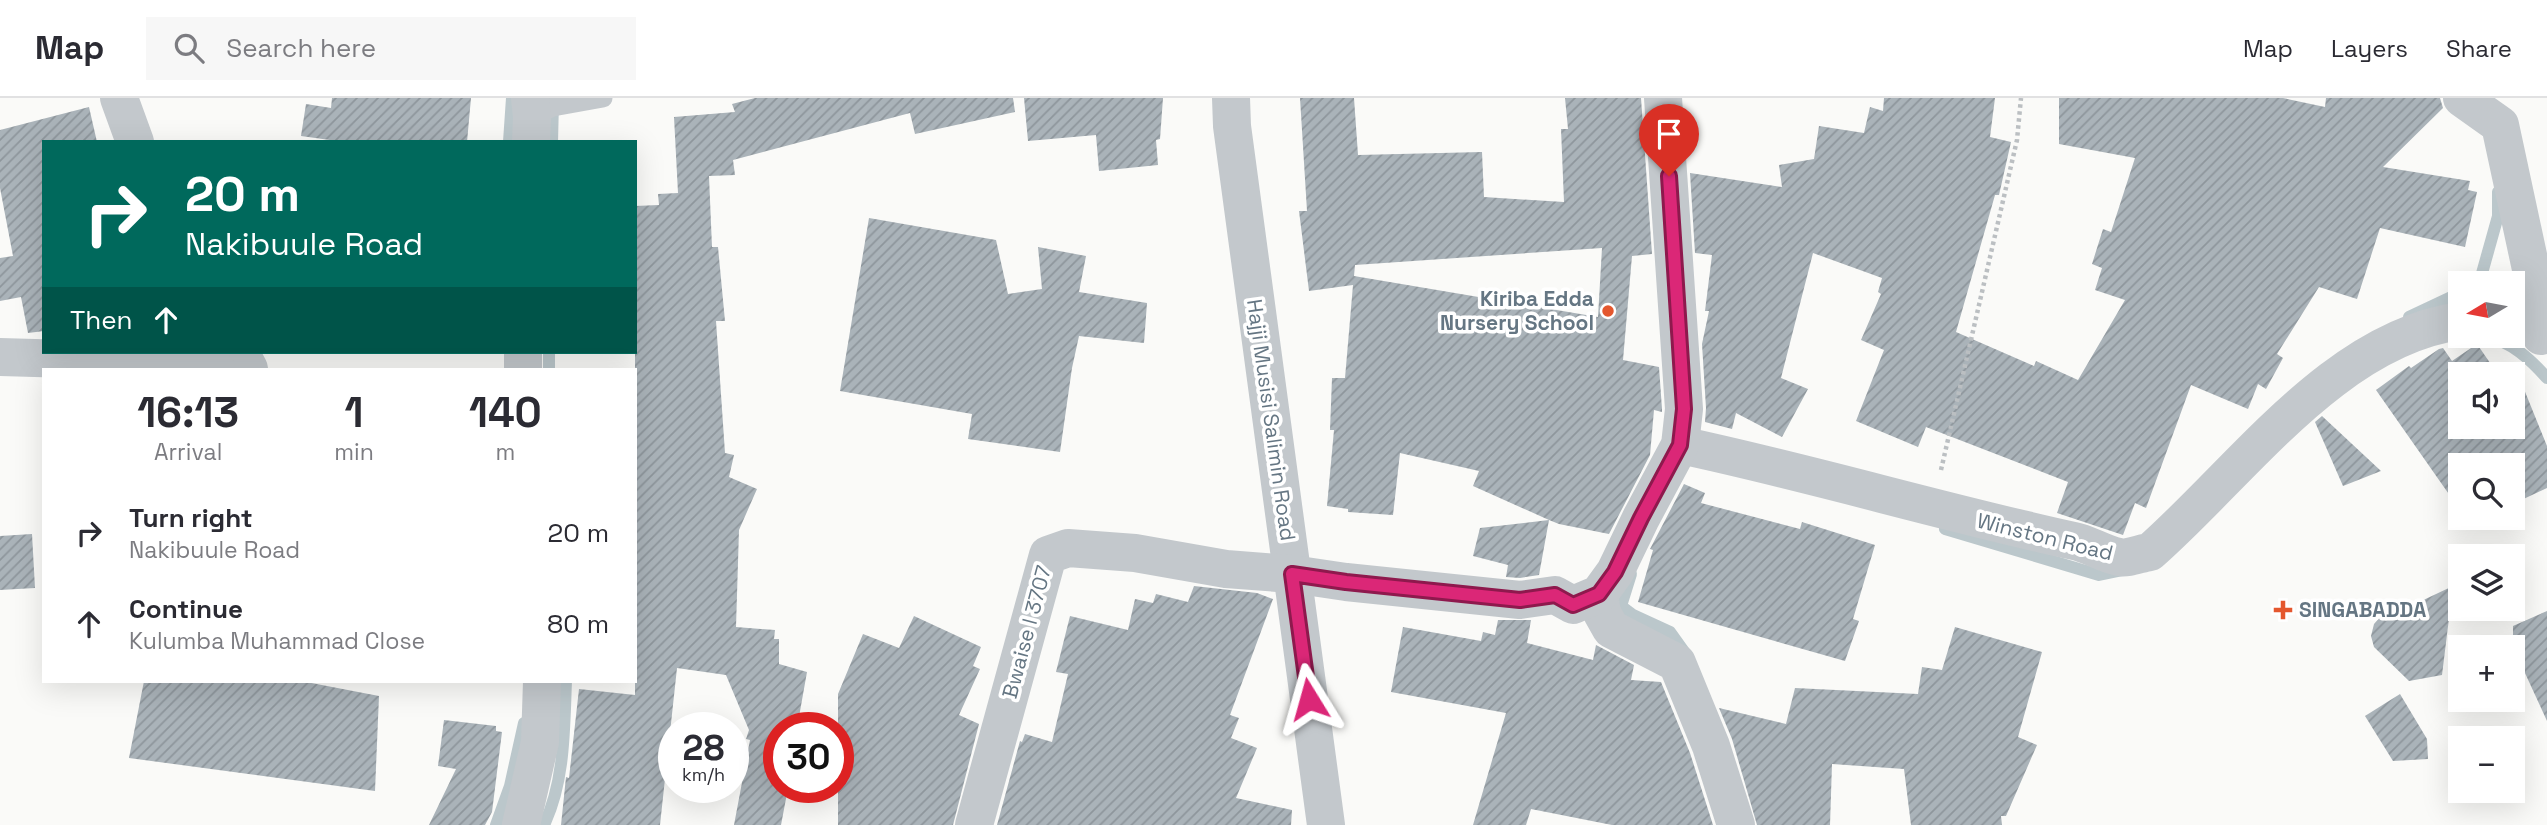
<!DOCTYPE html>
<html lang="en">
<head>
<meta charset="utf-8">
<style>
	:root { --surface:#fff; --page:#f7f7f7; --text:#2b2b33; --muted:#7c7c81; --line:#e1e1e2 }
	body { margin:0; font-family:"Space Grotesk",sans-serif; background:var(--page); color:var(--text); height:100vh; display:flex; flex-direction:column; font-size:26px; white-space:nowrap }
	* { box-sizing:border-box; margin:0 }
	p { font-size:23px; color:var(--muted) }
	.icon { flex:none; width:38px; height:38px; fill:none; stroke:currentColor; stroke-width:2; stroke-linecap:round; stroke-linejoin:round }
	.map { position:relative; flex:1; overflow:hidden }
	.sheet { position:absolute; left:42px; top:270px; width:595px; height:315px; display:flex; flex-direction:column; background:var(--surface); border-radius:0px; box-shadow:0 7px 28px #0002 }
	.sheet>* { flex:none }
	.banner { position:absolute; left:42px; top:42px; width:595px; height:214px; border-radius:0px; box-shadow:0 7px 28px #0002; background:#00695c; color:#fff; overflow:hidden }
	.needle { width:46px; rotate:260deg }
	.buttons { position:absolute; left:2448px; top:173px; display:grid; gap:14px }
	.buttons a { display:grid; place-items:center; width:77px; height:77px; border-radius:0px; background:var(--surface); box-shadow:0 7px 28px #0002; font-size:35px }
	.speed { position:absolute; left:658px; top:614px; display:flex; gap:14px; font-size:35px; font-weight:700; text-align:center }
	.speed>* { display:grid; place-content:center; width:91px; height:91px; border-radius:50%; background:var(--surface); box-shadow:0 7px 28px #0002; line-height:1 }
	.speed small { font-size:18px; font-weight:400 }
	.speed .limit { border:10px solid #d22; background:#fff; color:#111 }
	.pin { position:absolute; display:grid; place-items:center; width:60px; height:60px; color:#fff; margin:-72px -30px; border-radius:50% 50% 50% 0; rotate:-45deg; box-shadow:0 0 7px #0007 }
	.pin .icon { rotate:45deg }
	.me { position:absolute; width:77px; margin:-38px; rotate:352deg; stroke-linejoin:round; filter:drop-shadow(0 0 5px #0008) }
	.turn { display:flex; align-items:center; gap:24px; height:147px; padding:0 28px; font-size:32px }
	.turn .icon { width:91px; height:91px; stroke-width:2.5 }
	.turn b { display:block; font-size:49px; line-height:60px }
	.then { display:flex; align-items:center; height:66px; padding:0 28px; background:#0003; gap:14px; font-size:26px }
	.eta { display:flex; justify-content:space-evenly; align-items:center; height:119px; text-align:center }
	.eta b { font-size:42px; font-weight:700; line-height:49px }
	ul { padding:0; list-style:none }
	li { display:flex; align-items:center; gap:21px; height:91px; padding:0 28px }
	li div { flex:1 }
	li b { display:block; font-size:26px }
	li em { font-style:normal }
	header { display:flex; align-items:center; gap:42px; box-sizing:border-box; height:98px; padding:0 35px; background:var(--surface); border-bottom:2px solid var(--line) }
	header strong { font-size:33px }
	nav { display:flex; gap:38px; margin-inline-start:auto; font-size:24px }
	.search { width:490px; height:63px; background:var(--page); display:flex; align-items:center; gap:18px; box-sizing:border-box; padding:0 24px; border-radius:0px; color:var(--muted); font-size:26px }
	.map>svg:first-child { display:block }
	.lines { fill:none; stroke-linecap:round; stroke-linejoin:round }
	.stream { stroke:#bbc7cb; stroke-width:12 }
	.building { fill:url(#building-hatch); fill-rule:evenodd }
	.path { stroke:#bbbfc2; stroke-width:4.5; stroke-dasharray:3.5 3.5; stroke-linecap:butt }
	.service { stroke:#c3c8cc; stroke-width:19 }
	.minor { stroke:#c3c8cc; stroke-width:38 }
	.route-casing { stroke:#8e194d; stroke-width:18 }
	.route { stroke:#db2777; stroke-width:12 }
	.poi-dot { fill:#e4572e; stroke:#fff; stroke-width:2.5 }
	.labels { text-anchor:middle; stroke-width:7; stroke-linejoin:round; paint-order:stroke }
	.poi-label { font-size:21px; font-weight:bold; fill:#657683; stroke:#fff; text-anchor:end }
	.street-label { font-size:21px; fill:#657683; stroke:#fff }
</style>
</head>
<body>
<header>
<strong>Map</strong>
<div class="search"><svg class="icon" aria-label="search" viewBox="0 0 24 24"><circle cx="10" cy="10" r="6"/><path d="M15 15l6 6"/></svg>Search here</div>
<nav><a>Map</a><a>Layers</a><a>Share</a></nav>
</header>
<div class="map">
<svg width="2547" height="727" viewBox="0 0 2547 727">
	<defs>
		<pattern id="building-hatch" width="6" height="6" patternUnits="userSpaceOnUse" patternTransform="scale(1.75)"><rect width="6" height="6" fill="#aab3b9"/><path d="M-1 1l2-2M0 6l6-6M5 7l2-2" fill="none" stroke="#8e969c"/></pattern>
	</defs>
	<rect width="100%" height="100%" fill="#fafaf8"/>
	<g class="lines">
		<g class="stream">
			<polyline points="509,44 512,0"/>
			<polyline points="552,44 553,4"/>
			<polyline points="2479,186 2498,118 2498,94"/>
			<polyline points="2409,219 2460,195"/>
			<path d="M2486 238C2511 243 2531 262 2547 280"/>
			<polyline points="549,271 549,254"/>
			<polyline points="1945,431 2099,477 2123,472"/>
			<polyline points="1631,476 1621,508 1633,517 1670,534 1685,555"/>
			<polyline points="496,727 510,688 524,625"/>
			<path d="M544 727C565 683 564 631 566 583"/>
		</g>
	</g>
	<g class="building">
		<polygon points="332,0 471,0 467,44 344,44 301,38 306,6 331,10"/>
		<polygon points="755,0 1013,0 1015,14 915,36 910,15 733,62 735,77 709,78 712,149 718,149 725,223 716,223 725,355 734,357 729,379 757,391 739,432 736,529 775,532 774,541 779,541 779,566 807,574 797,630 779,630 779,690 788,690 781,727 734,727 750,642 746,641 749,632 726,577 677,570 660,727 561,727 566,679 569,680 579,591 635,597 635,108 659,107 658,96 678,95 674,19 735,14 732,6"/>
		<polygon points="1024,0 1163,0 1160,41 1156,42 1158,67 1099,73 1096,37 1028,43"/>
		<path d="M1300 0H1354L1358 57 1482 54 1484 99 1564 104 1561 31H1568L1565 0H1641L1652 156 1632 158 1623 262 1659 269 1662 311V314L1654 312 1650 357 1609 436 1559 426 1549 422 1539 477 1520 480 1506 479 1508 467 1473 458 1480 430 1549 422 1473 388 1479 373 1400 355 1393 417 1348 414V411L1327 408 1334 332H1330L1332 280H1345L1353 187 1309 193 1299 113H1307ZM1602 150 1598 219 1354 178 1355 167Z"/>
		<polygon points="1884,0 1995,0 1990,39 2011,44 1999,97 1995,97 1956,234 2034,268 2036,263 2078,282 2125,202 2095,192 2102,170 2092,166 2103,131 2111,134 2135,60 2059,46 2059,0 2283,0 2325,9 2326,0 2440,0 2443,10 2383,69 2470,83 2468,92 2477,94 2465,149 2380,130 2357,201 2319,189 2277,256 2283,260 2266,291 2258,286 2248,311 2191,287 2146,410 2135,405 2123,437 2057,415 2068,384 1926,329 1918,349 1856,323 1884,252 1861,242 1881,196 1878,194 1882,180 1813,155 1781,280 1808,291 1782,339 1736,315 1732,331 1705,324 1706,310 1702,246 1709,213 1705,213 1712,157 1695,155 1690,75 1782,89 1779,67 1814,61 1819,28 1864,35 1870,9 1883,13"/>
		<polygon points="89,9 97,44 44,44 44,233 28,235 21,199 0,203 0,160 13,158 0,90 0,32"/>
		<polygon points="869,120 996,142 1008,196 1042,191 1038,149 1086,158 1079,194 1147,205 1144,245 1079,238 1072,270 1060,354 968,341 972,316 840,293"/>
		<path d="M2477 246 2497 275 2513 264 2547 348V390L2513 406V368H2460V412L2376 292 2409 268 2411 270 2439 251 2443 250 2452 263ZM2460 276H2513V329H2460Z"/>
		<polygon points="2322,318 2381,373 2343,388 2315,324"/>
		<polygon points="1684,386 1705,395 1701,405 1800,431 1802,424 1875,447 1853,521 1859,523 1845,563 1638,504 1653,452 1650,451"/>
		<polygon points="32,436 35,490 0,492 0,438"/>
		<polygon points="1194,488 1257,495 1273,501 1230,617 1239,620 1231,640 1257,650 1236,700 1292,712 1291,727 997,727 1020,643 1022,644 1025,636 1052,644 1068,576 1056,574 1070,518 1128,532 1135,501 1153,505 1156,496 1188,504"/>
		<polygon points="2453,488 2442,577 2409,583 2374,549 2371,538 2374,526 2382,517 2394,513 2398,514"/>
		<polygon points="2547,513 2547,623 2513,549 2513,528"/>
		<polygon points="914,518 981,549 973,568 980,571 959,617 979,626 953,727 838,727 838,596 863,536 899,550"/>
		<polygon points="1498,522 1531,522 1527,545 1593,562 1596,547 1598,548 1634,567 1631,582 1661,584 1690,655 1713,727 1612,727 1531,711 1526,727 1473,727 1506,615 1391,594 1403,529 1481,543 1483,534 1495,537"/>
		<polygon points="1955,529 2042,554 2018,639 2037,647 2006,718 2001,718 2002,727 1911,727 1904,671 1832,666 1830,727 1757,727 1732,641 1719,610 1786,626 1795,590 1918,596 1922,569 1942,572"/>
		<polygon points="144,583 301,583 379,598 375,693 129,660"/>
		<polygon points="2400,596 2427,641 2428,661 2393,663 2365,618"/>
		<polygon points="444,622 496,628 496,633 502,634 492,714 485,727 429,727 456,671 438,668"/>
	</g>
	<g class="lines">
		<polyline class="path" points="1941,372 2017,42 2021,0"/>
		<polyline class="service" points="532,19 553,9 603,0"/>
		<g class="minor">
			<polyline points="119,0 135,44"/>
			<polyline points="530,0 532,19 531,44"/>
			<polyline points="1231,0 1232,28 1326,727"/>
			<polyline points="2462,0 2500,27 2537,199 2541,238 2547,234"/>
			<polyline points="240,254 249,271"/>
			<polyline points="523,254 523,271"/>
			<polyline points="0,259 104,262 216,271"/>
			<path d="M1680 347C1812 375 1941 414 2074 443 2089 446 2103 456 2119 459 2128 461 2141 455 2150 454 2241 374 2335 240 2460 223"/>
			<polyline points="1599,496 1602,515 1611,531 1677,565 1711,648 1736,727"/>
			<polyline points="521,727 540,644 542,583"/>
			<polyline points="974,727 1048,457 1068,450 1135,455 1226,471 1292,476 1346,484 1520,502 1555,497 1573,507 1599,496 1615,474 1641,420 1680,347 1684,311 1663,0"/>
		</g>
	</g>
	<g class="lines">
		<g class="route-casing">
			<polyline id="route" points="1309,601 1292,476 1346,484 1520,502 1555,497 1573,507 1599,496 1615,474 1641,420 1680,347 1684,311 1669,78"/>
		</g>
		<use href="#route" class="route"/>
	</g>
	<g class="poi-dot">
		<circle cx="1608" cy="213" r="7"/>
		<path d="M2279.5 501.5h7v7h7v7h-7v7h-7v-7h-7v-7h7z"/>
	</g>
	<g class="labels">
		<g class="poi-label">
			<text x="1594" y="208">Kiriba Edda<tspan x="1594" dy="24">Nursery School</tspan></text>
			<text x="2299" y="519" text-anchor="start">SINGABADDA</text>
		</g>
		<g class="street-label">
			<text transform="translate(1271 322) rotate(82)" y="7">Hajji Musisi Salimin Road</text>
			<text transform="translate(2045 439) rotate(14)" y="7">Winston Road</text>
			<text transform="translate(1027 534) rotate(-75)" y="7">Bwaise I 3707</text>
		</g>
	</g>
</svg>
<div class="buttons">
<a><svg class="needle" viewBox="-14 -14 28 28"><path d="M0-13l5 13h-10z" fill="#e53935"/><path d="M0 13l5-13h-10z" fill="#7c7c81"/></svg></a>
<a><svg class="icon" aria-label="sound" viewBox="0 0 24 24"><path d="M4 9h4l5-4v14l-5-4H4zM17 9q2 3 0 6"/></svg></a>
<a><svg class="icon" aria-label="search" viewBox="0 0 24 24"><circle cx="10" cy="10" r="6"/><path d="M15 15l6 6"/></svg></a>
<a><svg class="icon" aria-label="layers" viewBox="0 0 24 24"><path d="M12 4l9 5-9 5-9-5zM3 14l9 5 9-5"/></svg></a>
<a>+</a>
<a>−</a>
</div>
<div class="speed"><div>28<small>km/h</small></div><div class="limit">30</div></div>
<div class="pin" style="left:1669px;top:78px;background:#d93025"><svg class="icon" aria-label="arrive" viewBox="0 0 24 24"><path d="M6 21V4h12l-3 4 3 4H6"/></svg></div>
<svg class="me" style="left:1309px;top:601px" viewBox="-20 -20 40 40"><path d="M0-17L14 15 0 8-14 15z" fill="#db2777" stroke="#fff" stroke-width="4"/></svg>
<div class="banner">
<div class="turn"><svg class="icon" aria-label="right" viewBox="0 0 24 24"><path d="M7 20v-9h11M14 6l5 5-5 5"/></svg><div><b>20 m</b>Nakibuule Road</div></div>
<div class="then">Then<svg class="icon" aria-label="ahead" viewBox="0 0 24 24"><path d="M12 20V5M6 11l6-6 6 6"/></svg></div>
</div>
<section class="sheet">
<div class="eta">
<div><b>16:13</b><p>Arrival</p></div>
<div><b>1</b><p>min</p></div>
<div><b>140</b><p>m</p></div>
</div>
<ul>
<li><svg class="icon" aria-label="right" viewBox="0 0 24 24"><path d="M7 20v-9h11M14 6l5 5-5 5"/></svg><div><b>Turn right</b><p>Nakibuule Road</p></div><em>20 m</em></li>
<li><svg class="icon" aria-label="ahead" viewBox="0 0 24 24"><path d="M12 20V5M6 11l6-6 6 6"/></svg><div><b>Continue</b><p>Kulumba Muhammad Close</p></div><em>80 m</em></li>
</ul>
</section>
</div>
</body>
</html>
